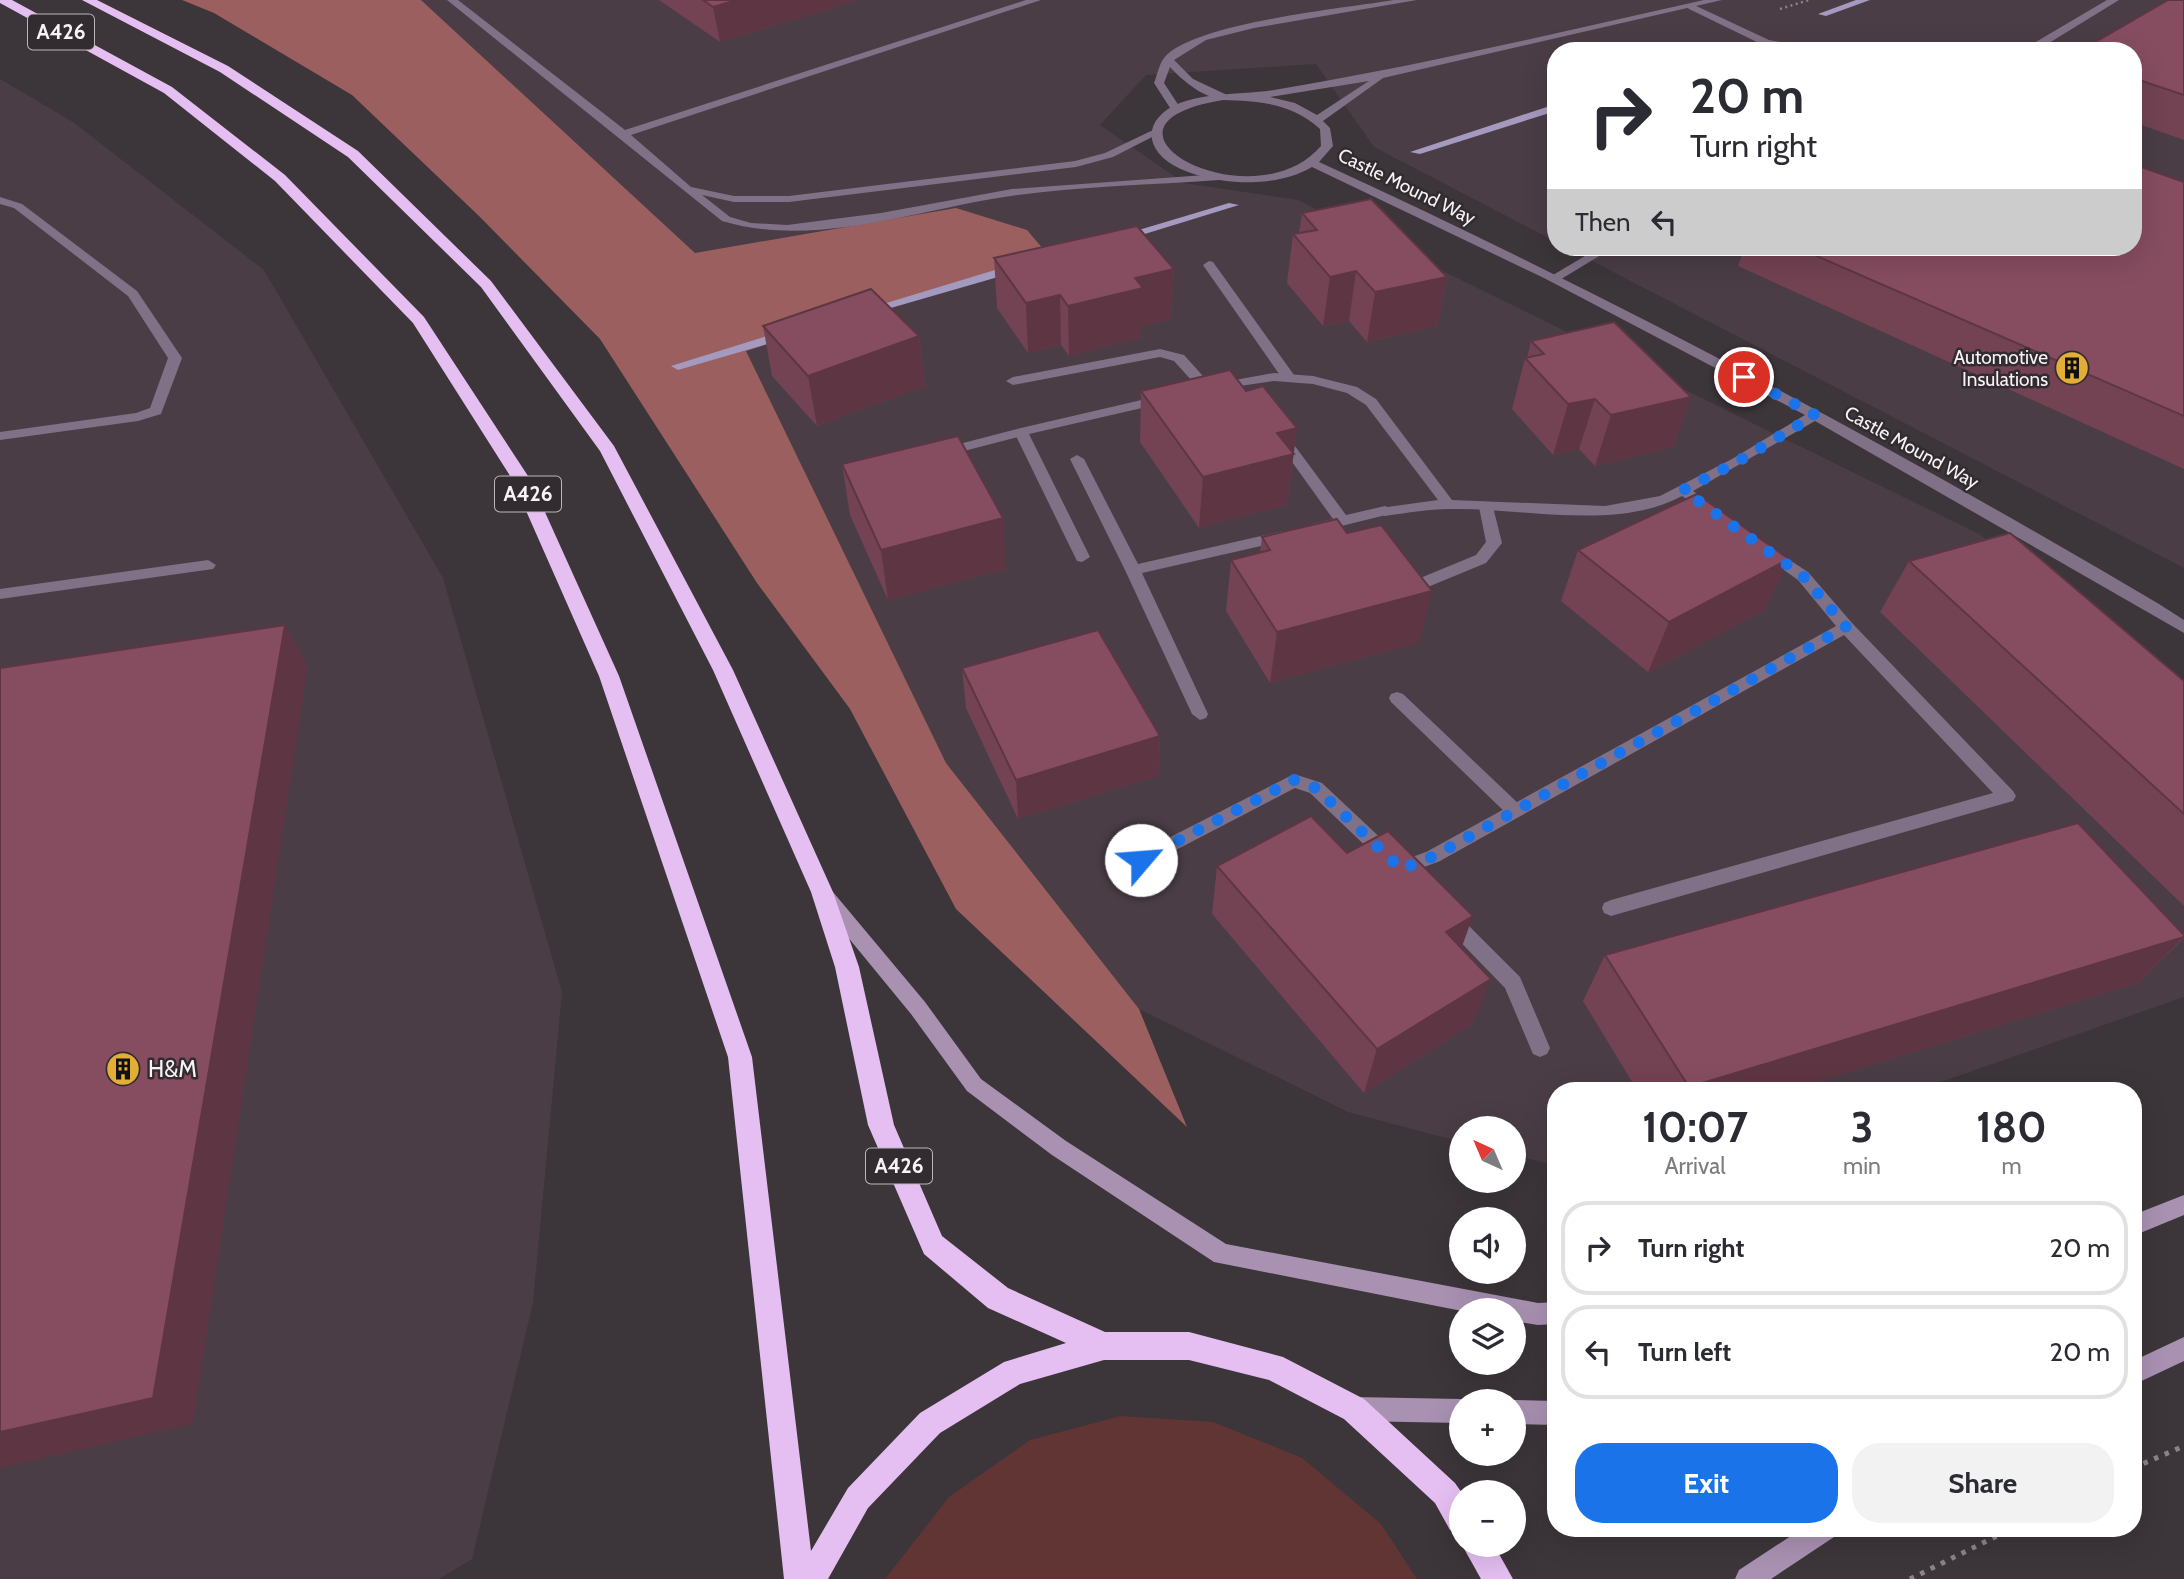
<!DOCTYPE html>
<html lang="en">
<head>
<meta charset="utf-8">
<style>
	:root { --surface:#fff; --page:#f2f2f3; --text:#2b2b33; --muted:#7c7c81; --line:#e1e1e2; --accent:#1a73e8 }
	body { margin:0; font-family:Cabin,sans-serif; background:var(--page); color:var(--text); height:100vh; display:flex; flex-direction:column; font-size:26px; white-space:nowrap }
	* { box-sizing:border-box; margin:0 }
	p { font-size:23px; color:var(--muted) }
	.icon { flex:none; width:38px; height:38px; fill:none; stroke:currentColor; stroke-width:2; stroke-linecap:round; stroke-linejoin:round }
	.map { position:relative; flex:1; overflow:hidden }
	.sheet { position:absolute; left:1547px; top:1082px; width:595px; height:455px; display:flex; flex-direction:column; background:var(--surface); border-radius:28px; box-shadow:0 7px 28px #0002 }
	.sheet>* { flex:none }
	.hud { position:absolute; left:1547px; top:42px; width:595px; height:214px; border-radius:28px; box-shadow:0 7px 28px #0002; background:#fff; color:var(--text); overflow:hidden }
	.needle { width:46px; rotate:316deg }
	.controls { position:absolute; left:1449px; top:1116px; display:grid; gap:14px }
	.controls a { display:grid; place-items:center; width:77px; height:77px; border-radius:50%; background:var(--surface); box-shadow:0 7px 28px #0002; font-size:35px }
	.pin { position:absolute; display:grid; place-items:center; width:60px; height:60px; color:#fff; margin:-30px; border:4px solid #fff; border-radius:50%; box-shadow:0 2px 7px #0007 }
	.me { position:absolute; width:77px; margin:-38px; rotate:63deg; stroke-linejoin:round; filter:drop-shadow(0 0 5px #0008) }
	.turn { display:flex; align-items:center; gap:24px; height:147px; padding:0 28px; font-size:32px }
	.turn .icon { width:91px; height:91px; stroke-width:2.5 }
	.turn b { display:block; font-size:49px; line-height:60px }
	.then { display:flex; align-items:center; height:66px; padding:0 28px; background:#0003; gap:14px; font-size:26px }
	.eta { display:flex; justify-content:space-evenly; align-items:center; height:119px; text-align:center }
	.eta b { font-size:42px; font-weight:800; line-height:49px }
	.cta { display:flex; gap:14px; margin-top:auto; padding:14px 28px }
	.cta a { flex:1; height:80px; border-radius:28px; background:var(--accent); color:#fff; font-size:28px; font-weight:800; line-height:80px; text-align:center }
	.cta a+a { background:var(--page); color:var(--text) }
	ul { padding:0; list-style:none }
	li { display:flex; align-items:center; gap:21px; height:94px; margin:0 14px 10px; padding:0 14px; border:4px solid var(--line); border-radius:28px }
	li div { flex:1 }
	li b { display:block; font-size:26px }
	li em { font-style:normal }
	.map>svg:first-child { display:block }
	.built { fill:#4a3d46 }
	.green { fill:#623535 }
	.forest { fill:#9c5f5f }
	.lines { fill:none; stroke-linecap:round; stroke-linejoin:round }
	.stream { fill:#a499be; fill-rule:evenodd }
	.path-far1 { stroke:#8a8488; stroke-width:2.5; stroke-dasharray:2 3.5; stroke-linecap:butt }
	.path { stroke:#8a8488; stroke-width:5; stroke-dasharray:4.5 7; stroke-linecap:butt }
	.lane { fill:#807186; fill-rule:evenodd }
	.street { fill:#807186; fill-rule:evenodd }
	.secondary { fill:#a991b2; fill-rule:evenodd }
	.highway { fill:#e5bff2; fill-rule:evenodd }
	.wall { fill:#734253 }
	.shaded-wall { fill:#5e3643 }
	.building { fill:#864d60; stroke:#5e3643; stroke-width:2 }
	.route { stroke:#1a73e8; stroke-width:12; stroke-dasharray:0 21.6 }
	.labels { text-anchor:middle; stroke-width:5; stroke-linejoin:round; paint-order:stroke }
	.far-street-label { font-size:19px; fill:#f7f2f5; stroke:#322b30 }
	.far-poi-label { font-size:19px; fill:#f7f2f5; stroke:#322b30; text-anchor:end }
	.shield { fill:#322b30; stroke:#bcb6ba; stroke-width:2 }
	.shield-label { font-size:21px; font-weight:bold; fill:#f7f2f5 }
	.poi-label { font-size:23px; fill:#f7f2f5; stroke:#322b30; text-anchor:start }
</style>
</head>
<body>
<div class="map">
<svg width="2184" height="1579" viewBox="0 0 2184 1579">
	<rect width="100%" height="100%" fill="#3c353a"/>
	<g class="built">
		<polygon points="421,0 2184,0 2184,568 1565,247 2133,247 2133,51 1556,51 1556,242 1374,147 1316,64 1146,75 1100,125 1184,183 1298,200 1979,534 2184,688 2184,997 1918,1090 1556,1090 1556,1166 1514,1155 1514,1129 1461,1129 1461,1142 1348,1112 1139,1009 946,763 746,351 695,253"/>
		<polygon points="0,79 73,122 264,270 443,578 562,992 533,1303 472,1559 439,1579 0,1579"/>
	</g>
	<polygon class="green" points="1121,1416 1213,1422 1302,1458 1381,1524 1417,1579 885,1579 949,1497 1030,1440"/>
	<polygon class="forest" points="182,0 421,0 695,253 956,208 1027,230 1050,257 955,283 746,351 946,763 1139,1009 1187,1127 956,909 850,709 757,583 600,339 479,216 352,95 214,13"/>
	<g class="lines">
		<g class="stream">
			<polygon points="1856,0 1870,0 1826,16 1818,14"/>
			<path d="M1737 42 1742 45C1735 52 1725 51 1716 51Z"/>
			<polygon points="1556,104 1556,111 1420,154 1410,152"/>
			<polygon points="1229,203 1239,205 1122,241 1112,238"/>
			<polygon points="1018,263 1022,264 1022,270 870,314 866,315 860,311"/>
			<polygon points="786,330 792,334 791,337 678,370 671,366"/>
		</g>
		<polyline class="path-far1" points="1780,9 1809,0"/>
		<g class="path">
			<polyline points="2133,1468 2184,1446"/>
			<polyline points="1910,1579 2013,1528"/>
		</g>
		<g class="lane">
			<path d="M447 0H458L625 130 1026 0H1041L631 135 691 187 734 196H789L1075 161 1105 153 1151 131 1160 133 1113 157 1076 167 789 202H734L702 195 730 217 751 223 787 225 881 213 1012 189 1219 174 1225 177 1219 180C1150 185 1079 186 1011 196 918 209 815 249 722 221Z"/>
			<path d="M1394 0H1417L1254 28 1206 40 1174 60 1193 79 1227 95V99C1206 101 1183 81 1170 67L1164 83 1181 109 1176 112 1172 111 1154 83C1157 76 1159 64 1164 58 1192 23 1346 8 1394 0Z"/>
			<polygon points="2107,0 2119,0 2036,51 2012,51 2029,46"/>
			<polygon points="1692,4 1769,40 1833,51 1803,51 1763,45 1689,9 1687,7"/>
			<polygon points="0,197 22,204 137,291 182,358 161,414 138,421 0,440 0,432 136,413 150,408 168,358 128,296 14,208 0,204"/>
			<polygon points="1600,247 1614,247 1558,281 1550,281 1548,278"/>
			<polygon points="1209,261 1213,262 1294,375 1294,381 1284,381 1203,265"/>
			<polygon points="1160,349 1184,355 1212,386 1212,392 1202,392 1174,361 1160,357 1013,385 1006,381 1013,377"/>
			<polygon points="1021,428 1028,432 1026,435 941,457 934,453 936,450"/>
			<polygon points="1284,437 1289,438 1346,515 1385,506 1390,508 1392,511 1390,514 1317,532 1312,530 1310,527 1312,524 1333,519 1277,441"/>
			<polygon points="1077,455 1084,459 1138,564 1283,531 1290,536 1283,541 1142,573 1208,714 1206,718 1200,720 1192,714 1125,570 1070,459"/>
			<polygon points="1486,502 1493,507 1502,543 1486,563 1423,589 1413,589 1410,585 1413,581 1476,555 1486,542 1479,507"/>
			<polygon points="208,560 216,565 213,569 0,599 0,589"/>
			<polygon points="1397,692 1403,694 1521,806 1524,811 1521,816 1509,816 1391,702 1389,698 1391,694"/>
			<polygon points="1294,774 1322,783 1404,860 1434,849 1440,851 1443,856 1440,861 1401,876 1395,874 1310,793 1295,788 1147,865 1141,867 1135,865 1132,860 1135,855"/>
			<polygon points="1449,910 1456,913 1520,977 1550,1048 1547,1054 1540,1057 1533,1054 1505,988 1442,923 1440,918 1442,913"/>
		</g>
		<g class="street">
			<path d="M1704 0H1722L1383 78 1323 121 1330 128 1333 146 1319 162C1607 294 1887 443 2159 604L2184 620V633L1815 421 1693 491 1716 507 1718 510 1716 513 1711 515 1682 496C1615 532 1522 507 1449 509 1428 509 1406 513 1385 516L1380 514 1378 511 1380 508 1438 500 1366 405 1347 393 1313 384 1274 381 1213 390V384L1274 373 1313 376 1357 387 1376 399 1452 500 1605 506 1660 496 1732 459 1805 415 1544 278 1312 167C1295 177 1276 181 1256 182 1227 184 1164 175 1153 143 1150 134 1152 125 1158 118 1181 90 1241 96 1274 90 1419 66 1561 32 1704 0ZM1369 81 1317 115 1295 103 1270 97ZM1223 100C1259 101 1292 103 1320 129L1321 146C1252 226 1068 125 1223 100Z"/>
			<polygon points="1163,395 1170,399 1168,402 1029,434 1090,557 1082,562 1077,561 1014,432 1021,428"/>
			<polygon points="1768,546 1808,572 1852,623 2013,791 2016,796 2013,801 1611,916 1604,913 1602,908 1604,903 1611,900 1993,793 1844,635 1440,861 1434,863 1428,861 1425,856 1428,851 1836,626 1798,580 1763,555 1760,551"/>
		</g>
		<g class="secondary">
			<polygon points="826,889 833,892 925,1002 981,1079 1066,1141 1226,1244 1538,1303 1556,1302 1556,1324 1538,1325 1514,1321 1514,1311 1462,1311 1214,1262 1052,1155 967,1091 911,1014 819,902 817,897 819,892"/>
			<polygon points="2184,1195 2184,1215 2133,1236 2133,1215"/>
			<polygon points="2184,1337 2184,1361 2133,1385 2133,1361"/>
			<polygon points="1354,1397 1461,1399 1467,1402 1461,1402 1461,1423 1354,1421 1346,1417 1342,1409 1346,1401"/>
			<polygon points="1514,1400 1556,1401 1556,1425 1514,1424 1514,1402 1510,1402"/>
			<polygon points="1803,1528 1837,1528 1834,1537 1771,1579 1735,1579 1739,1570"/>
		</g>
		<g class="highway">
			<polygon points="0,0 12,0 172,87 285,175 424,317 530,479 619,676 752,1057 811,1551 848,1488 920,1413 1004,1362 1066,1343 988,1308 924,1254 868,1125 835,967 811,892 713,670 600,451 481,287 348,157 220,72 82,0 97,0 228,66 358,151 491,281 614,446 733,670 833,892 859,967 894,1125 942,1236 1008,1288 1105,1332 1189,1332 1283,1357 1364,1399 1455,1483 1462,1493 1461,1534 1450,1530 1435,1503 1344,1419 1269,1380 1189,1360 1104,1360 1020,1384 940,1433 868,1508 828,1579 784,1579 728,1057 599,676 512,479 413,323 275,181 164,93 0,3"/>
			<polygon points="1462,1545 1494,1545 1513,1579 1481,1579"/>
		</g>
	</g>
	<g class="wall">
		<polygon points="659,0 859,0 720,42"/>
		<polygon points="2184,0 2184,140 2133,122 2133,51"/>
		<polygon points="2184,182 2184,469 1738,266 1745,247 2133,247"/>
		<polygon points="1302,213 1447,277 1437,326 1367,342 1349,321 1323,326 1287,283 1293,234 1299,233"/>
		<polygon points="994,258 1174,269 1171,319 1142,326 1142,338 1069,356 1061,345 1028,353 997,308"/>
		<polygon points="763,326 919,336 925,386 817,426 772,376"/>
		<polygon points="1531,341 1691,397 1673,447 1595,466 1579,449 1553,455 1512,409 1525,358 1527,358"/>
		<polygon points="1141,391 1246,391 1297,428 1287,505 1199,528 1140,442"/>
		<polygon points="842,464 1006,569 888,600 850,515"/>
		<polygon points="1262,537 1420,642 1270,683 1226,611 1231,560 1260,553"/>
		<polygon points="1578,550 1765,610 1648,672 1561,601"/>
		<polygon points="1909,561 2184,681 2184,906 1880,612"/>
		<polygon points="962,668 1160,736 1158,776 1018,819 966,708"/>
		<polygon points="1347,853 1461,948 1473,1024 1364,1093 1212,914 1217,866"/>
		<polygon points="2184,935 2184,938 2138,983 1790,1090 1637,1090 1583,1001 1605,955"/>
	</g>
	<g class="shaded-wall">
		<polygon points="737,0 859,0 720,42 713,7"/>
		<polygon points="1174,269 1171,319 1142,326 1142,338 1069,356 1068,306 1135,278"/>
		<polygon points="1356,271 1349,321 1323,326 1330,277"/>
		<polygon points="1447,277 1437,326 1367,342 1375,292"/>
		<polygon points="1060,295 1061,345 1028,353 1026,303"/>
		<polygon points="919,336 925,386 817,426 808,376"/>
		<polygon points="1691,397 1673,447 1595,466 1611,415"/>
		<polygon points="1595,399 1579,449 1553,455 1568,404"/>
		<polygon points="1297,428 1287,505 1199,528 1203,477 1277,433"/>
		<polygon points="1003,518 1006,569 888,600 881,550"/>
		<polygon points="1789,559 1765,610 1648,672 1669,622"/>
		<polygon points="1432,591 1420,642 1270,683 1277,632"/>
		<polygon points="285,625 308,665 193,1424 0,1468 0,1432"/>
		<polygon points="1160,736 1158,776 1018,819 1016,780"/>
		<polygon points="1473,916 1456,963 1446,932"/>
		<polygon points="2184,937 2138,983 1790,1090 1687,1090 1689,1087"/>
		<polygon points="1491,979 1473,1024 1364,1093 1377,1049"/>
	</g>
	<g class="building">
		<polygon points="703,0 737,0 713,7"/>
		<polygon points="2168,0 2184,0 2184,95 2133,78 2133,51 2080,51"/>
		<polygon points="2133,164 2184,182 2184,416 1796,247 2133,247"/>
		<polygon points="1371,199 1447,277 1375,292 1356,271 1330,277 1293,234 1317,230 1302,213"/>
		<polygon points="1137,226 1174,269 1135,278 1143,288 1068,306 1060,295 1026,303 994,258"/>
		<polygon points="871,289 919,336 808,376 763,326"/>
		<polygon points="1614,322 1691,397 1611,415 1595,399 1568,404 1525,358 1544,354 1531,341"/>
		<polygon points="1230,370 1246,391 1263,386 1297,428 1277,433 1294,454 1203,477 1141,391"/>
		<polygon points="958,436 1003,518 881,550 842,464"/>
		<polygon points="1697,494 1789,559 1669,622 1578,550"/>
		<polygon points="1337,519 1347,533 1381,525 1432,591 1277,632 1231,560 1270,550 1262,537"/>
		<polygon points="2010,533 2184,681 2184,814 1909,561"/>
		<polygon points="285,625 153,1398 0,1432 0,668"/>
		<polygon points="1098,630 1160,736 1016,780 962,668"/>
		<polygon points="1311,816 1347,853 1388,831 1473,916 1446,932 1491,979 1377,1049 1217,866"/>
		<polygon points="2078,823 2184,935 2184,937 1689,1087 1605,955"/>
	</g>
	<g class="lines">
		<polyline class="route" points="1141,860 1294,780 1316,788 1401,869 1434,856 1846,627 1803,576 1683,490 1737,462 1815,415 1744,377"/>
	</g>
	<defs>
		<g id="building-disc" transform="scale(1.75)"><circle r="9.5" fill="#e3ae35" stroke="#322b30"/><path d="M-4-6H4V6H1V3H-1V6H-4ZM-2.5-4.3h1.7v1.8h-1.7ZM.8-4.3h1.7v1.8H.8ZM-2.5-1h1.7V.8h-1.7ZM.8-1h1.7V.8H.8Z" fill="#111"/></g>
	</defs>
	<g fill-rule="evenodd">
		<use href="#building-disc" x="2072" y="368"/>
		<use href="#building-disc" x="123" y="1069"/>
	</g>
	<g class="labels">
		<g class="far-street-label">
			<text transform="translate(1407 186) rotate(26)" y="7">Castle Mound Way</text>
			<text transform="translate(1912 447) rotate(29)" y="7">Castle Mound Way</text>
		</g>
		<g class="far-poi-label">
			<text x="2048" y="364">Automotive<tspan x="2048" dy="22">Insulations</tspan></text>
		</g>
		<g class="shield">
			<rect x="28" y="14.5" width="66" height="35" rx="5"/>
			<rect x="495" y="476.5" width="66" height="35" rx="5"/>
			<rect x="866" y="1148.5" width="66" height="35" rx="5"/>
		</g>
		<g class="shield-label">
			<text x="61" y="39">A426</text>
			<text x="528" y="501">A426</text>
			<text x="899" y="1173">A426</text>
		</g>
		<g class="poi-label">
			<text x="148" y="1077">H&amp;M</text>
		</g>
	</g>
</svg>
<div class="controls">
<a><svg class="needle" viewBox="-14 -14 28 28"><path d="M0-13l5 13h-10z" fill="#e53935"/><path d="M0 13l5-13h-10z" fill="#7c7c81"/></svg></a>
<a><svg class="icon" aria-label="sound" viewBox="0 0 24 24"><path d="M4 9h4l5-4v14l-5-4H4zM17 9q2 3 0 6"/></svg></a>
<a><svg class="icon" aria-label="layers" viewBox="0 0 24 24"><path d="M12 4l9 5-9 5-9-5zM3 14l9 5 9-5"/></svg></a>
<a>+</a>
<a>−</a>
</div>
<div class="pin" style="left:1744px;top:377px;background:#d93025"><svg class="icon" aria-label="arrive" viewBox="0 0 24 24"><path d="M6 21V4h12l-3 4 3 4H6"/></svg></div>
<svg class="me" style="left:1141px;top:860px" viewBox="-20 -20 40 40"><circle r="19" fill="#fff"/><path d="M0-13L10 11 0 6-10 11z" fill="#1a73e8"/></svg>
<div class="hud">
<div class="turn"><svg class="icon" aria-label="right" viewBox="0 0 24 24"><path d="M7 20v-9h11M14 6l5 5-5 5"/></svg><div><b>20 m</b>Turn right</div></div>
<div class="then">Then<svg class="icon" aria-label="left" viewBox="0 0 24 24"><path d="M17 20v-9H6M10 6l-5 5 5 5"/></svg></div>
</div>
<section class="sheet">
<div class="eta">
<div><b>10:07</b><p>Arrival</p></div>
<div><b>3</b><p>min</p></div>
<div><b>180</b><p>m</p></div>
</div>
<ul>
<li><svg class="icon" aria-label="right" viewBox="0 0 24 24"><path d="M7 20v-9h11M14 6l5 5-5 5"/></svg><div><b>Turn right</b></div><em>20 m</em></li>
<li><svg class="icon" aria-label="left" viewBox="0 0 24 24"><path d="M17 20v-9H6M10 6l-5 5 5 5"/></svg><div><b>Turn left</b></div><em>20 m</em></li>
</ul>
<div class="cta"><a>Exit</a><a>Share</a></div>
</section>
</div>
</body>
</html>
